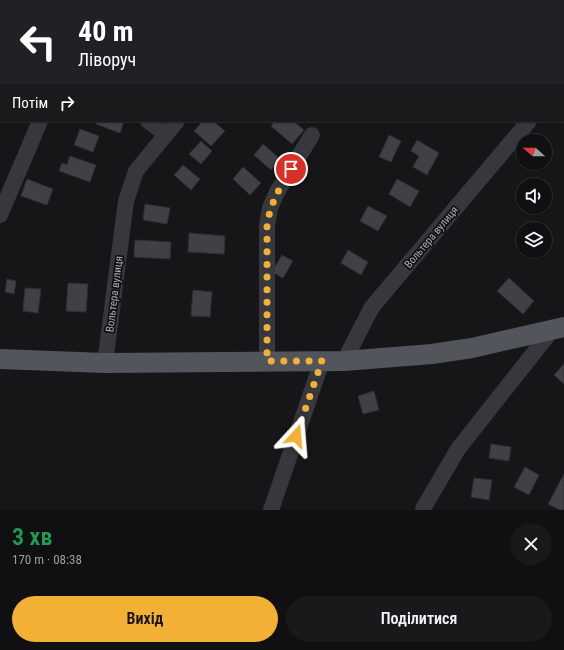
<!DOCTYPE html>
<html lang="uk">
<head>
<meta charset="utf-8">
<style>
	:root { --surface:#101012; --page:#19191b; --text:#f1f3f6; --muted:#9c9d9f; --line:#303032; --accent:#f2b134 }
	body { margin:0; font-family:"Roboto Condensed",sans-serif; background:var(--page); color:var(--text); height:100vh; display:flex; flex-direction:column; font-size:15px; white-space:nowrap }
	* { box-sizing:border-box; margin:0 }
	p { font-size:13px; color:var(--muted) }
	.icon { flex:none; width:22px; height:22px; fill:none; stroke:currentColor; stroke-width:2; stroke-linecap:round; stroke-linejoin:round }
	.map { position:relative; height:510px; overflow:hidden }
	.sheet { display:flex; flex-direction:column; background:var(--surface); flex:1 }
	.sheet>* { flex:none }
	.top-card { position:absolute; left:0px; top:0px; width:564px; height:122px; box-shadow:0 1px 3px #0004,0 0 0 1px var(--line); background:#202124; color:#fff; overflow:hidden }
	.needle { width:26px; rotate:290deg }
	.controls { position:absolute; left:516px; top:134px; display:grid; gap:8px }
	.controls a { display:grid; place-items:center; width:36px; height:36px; border-radius:50%; background:var(--surface); box-shadow:0 1px 3px #0004,0 0 0 1px var(--line); font-size:20px }
	.pin { position:absolute; display:grid; place-items:center; width:34px; height:34px; color:#fff; margin:-17px; border:2px solid #fff; border-radius:50%; box-shadow:0 1px 4px #0007 }
	.me { position:absolute; width:44px; margin:-22px; rotate:19deg; stroke-linejoin:round; filter:drop-shadow(0 0 3px #0008) }
	.turn { display:flex; align-items:center; gap:14px; height:84px; padding:0 12px; font-size:18px }
	.turn .icon { width:52px; height:52px; stroke-width:2.5 }
	.turn b { display:block; font-size:28px; line-height:34px }
	.then { display:flex; align-items:center; height:38px; padding:0 12px; background:#0003; gap:8px; font-size:15px }
	.round { display:grid; place-items:center; flex:none; width:42px; height:42px; border-radius:21px; background:var(--page) }
	.headline { display:flex; align-items:center; justify-content:space-between; height:68px; padding:0 12px }
	h1 { font-size:24px; font-weight:600; line-height:30px; color:#1e9e55 }
	.button { display:flex; gap:8px; margin-top:auto; padding:8px 12px }
	.button a { flex:1; height:46px; border-radius:24px; background:var(--accent); color:#111; font-size:16px; font-weight:600; line-height:46px; text-align:center }
	.button a+a { background:var(--page); color:var(--text) }
	.map>svg:first-child { display:block }
	.building { fill:#404145; stroke:#303034 }
	.lines { fill:none; stroke-linecap:round; stroke-linejoin:round }
	.minor { stroke:#37383d; stroke-width:16 }
	.major { stroke:#53555c; stroke-width:20 }
	.route { stroke:#f2b134; stroke-width:7; stroke-dasharray:0 12.6 }
	.labels { text-anchor:middle; stroke-width:3.5; stroke-linejoin:round; paint-order:stroke }
	.street-label { font-size:11px; fill:#a8adb8; stroke:#111113 }
</style>
</head>
<body>
<div class="map">
<svg width="564" height="510" viewBox="0 0 564 510">
	<rect width="100%" height="100%" fill="#161618"/>
	<g class="building">
		<polygon points="97,121 124,121 120,133 96,124"/>
		<polygon points="203,121 213,121 225,131 211,146 194,131"/>
		<polygon points="275,121 293,121 304,130 292,144 271,126"/>
		<polygon points="80,129 99,136 93,152 74,145"/>
		<polygon points="389,135 401,141 391,162 379,157"/>
		<polygon points="417,140 439,153 427,175 413,167 419,156 411,151"/>
		<polygon points="201,141 212,151 201,164 189,154"/>
		<polygon points="263,144 280,159 271,170 254,155"/>
		<polygon points="70,156 96,165 90,182 59,171 62,163 67,165"/>
		<polygon points="183,165 200,179 191,190 174,175"/>
		<polygon points="243,167 261,183 250,195 233,179"/>
		<polygon points="27,179 53,189 47,205 21,196"/>
		<polygon points="397,179 419,191 410,207 389,194"/>
		<polygon points="145,204 170,208 167,224 143,220"/>
		<polygon points="368,206 387,216 378,231 360,221"/>
		<polygon points="189,233 225,236 224,254 188,252"/>
		<polygon points="135,240 171,242 170,259 134,257"/>
		<polygon points="348,250 368,262 361,275 341,263"/>
		<polygon points="282,255 293,261 283,278 272,272"/>
		<polygon points="509,278 534,301 523,314 497,291"/>
		<polygon points="7,279 16,281 14,294 5,292"/>
		<polygon points="68,283 88,284 86,312 66,311"/>
		<polygon points="25,288 41,289 38,313 23,311"/>
		<polygon points="193,290 212,292 210,317 191,316"/>
		<polygon points="564,364 564,384 554,375"/>
		<polygon points="374,391 379,410 363,414 358,396"/>
		<polygon points="491,444 511,447 509,461 489,458"/>
		<polygon points="525,467 539,475 529,495 514,487"/>
		<polygon points="564,474 564,510 560,510 548,504"/>
		<polygon points="474,478 492,480 489,500 471,497"/>
	</g>
	<g class="lines">
		<g class="minor">
			<polyline points="125,1 125,0"/>
			<polyline points="279,1 280,0"/>
			<polyline points="563,80 564,79"/>
			<polyline points="148,121 165,134"/>
			<polyline points="0,215 40,121"/>
			<polyline points="267,361 267,225 270,208 277,192 312,135"/>
			<polyline points="344,361 372,307 529,121"/>
			<polyline points="105,363 126,201 136,171 177,121"/>
			<polyline points="271,510 322,361"/>
			<polyline points="423,510 424,507 458,449 552,330"/>
		</g>
		<polyline class="major" points="0,359 105,363 344,361 432,354 472,348 564,327"/>
	</g>
	<g class="lines">
		<path class="route" d="M291 169C279 190 271 201 267 225V361H322L296 436"/>
	</g>
	<g class="labels">
		<g class="street-label">
			<text transform="translate(431 237) rotate(-50)" y="4">Вольтера вулиця</text>
			<text transform="translate(114 294) rotate(-83)" y="4">Вольтера вулиця</text>
		</g>
	</g>
</svg>
<div class="controls">
<a><svg class="needle" viewBox="-14 -14 28 28"><path d="M0-13l5 13h-10z" fill="#e53935"/><path d="M0 13l5-13h-10z" fill="#9c9d9f"/></svg></a>
<a><svg class="icon" aria-label="sound" viewBox="0 0 24 24"><path d="M4 9h4l5-4v14l-5-4H4zM17 9q2 3 0 6"/></svg></a>
<a><svg class="icon" aria-label="layers" viewBox="0 0 24 24"><path d="M12 4l9 5-9 5-9-5zM3 14l9 5 9-5"/></svg></a>
</div>
<div class="pin" style="left:291px;top:169px;background:#d93025"><svg class="icon" aria-label="arrive" viewBox="0 0 24 24"><path d="M6 21V4h12l-3 4 3 4H6"/></svg></div>
<svg class="me" style="left:296px;top:436px" viewBox="-20 -20 40 40"><path d="M0-17L14 15 0 8-14 15z" fill="#f2b134" stroke="#fff" stroke-width="4"/></svg>
<div class="top-card">
<div class="turn"><svg class="icon" aria-label="left" viewBox="0 0 24 24"><path d="M17 20v-9H6M10 6l-5 5 5 5"/></svg><div><b>40 m</b>Ліворуч</div></div>
<div class="then">Потім<svg class="icon" aria-label="right" viewBox="0 0 24 24"><path d="M7 20v-9h11M14 6l5 5-5 5"/></svg></div>
</div>
</div>
<section class="sheet">
<div class="headline"><div><h1>3 хв</h1><p>170 m · 08:38</p></div><a class="round"><svg class="icon" aria-label="close" viewBox="0 0 24 24"><path d="M6 6l12 12M18 6L6 18"/></svg></a></div>
<div class="button"><a>Вихід</a><a>Поділитися</a></div>
</section>
</body>
</html>
